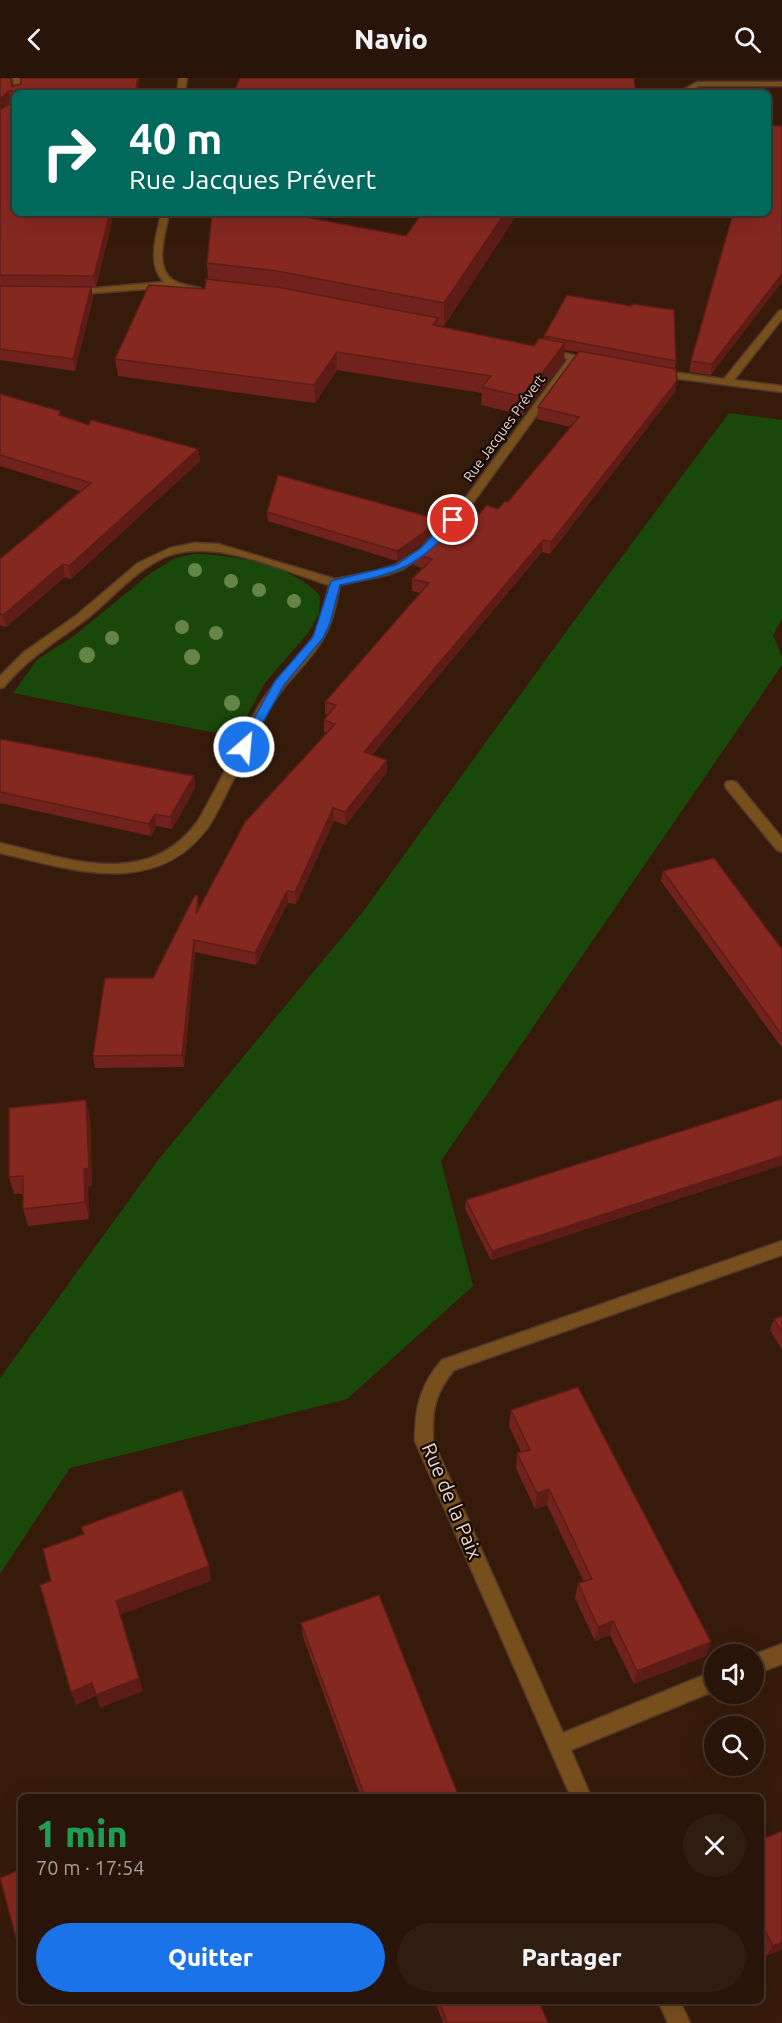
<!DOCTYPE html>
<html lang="fr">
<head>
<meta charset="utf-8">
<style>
	:root { --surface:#281408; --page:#301d12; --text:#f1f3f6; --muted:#a59e9c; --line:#443329; --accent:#1a73e8 }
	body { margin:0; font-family:Ubuntu,sans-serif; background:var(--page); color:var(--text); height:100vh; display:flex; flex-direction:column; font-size:22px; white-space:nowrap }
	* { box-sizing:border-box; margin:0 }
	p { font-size:20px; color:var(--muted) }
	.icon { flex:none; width:33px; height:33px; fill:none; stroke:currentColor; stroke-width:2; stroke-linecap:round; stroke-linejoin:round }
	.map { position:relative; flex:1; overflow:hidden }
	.drawer { position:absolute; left:18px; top:1716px; width:746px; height:210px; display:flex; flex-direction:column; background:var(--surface); border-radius:9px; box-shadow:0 6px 24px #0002,0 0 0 2px var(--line) }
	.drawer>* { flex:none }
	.top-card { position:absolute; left:12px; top:12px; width:759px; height:126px; border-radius:9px; box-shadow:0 6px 24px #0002,0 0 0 2px var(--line); background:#00695c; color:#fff; overflow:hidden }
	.controls { position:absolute; left:704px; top:1566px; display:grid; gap:12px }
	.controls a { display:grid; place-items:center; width:60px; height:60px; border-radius:50%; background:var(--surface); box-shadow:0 6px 24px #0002,0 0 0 2px var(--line); font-size:30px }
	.pin { position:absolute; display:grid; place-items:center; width:51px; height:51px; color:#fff; margin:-26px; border:3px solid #fff; border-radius:50%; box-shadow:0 2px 6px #0007 }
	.me { position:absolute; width:66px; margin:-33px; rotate:27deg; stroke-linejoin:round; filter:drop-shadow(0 0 4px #0008) }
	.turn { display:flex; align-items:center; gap:21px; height:126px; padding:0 18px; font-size:27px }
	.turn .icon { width:78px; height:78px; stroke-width:2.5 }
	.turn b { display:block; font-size:42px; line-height:51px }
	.round { display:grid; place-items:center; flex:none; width:63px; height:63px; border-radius:32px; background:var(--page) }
	.overview { display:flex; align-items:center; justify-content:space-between; height:102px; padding:0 18px }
	h1 { font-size:36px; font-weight:800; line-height:45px; color:#1e9e55 }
	.action { display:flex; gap:12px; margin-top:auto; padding:12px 18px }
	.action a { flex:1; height:69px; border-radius:36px; background:var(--accent); color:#fff; font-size:24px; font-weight:800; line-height:69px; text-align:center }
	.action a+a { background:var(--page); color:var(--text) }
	header { display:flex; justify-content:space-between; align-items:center; height:78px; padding:0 18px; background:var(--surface); font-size:27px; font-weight:800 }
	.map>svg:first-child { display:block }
	.green { fill:#1a480b }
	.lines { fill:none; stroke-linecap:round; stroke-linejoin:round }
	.minor-casing { stroke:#52392a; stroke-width:3 }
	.minor { fill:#774f1c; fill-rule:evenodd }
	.tree { fill:#658546 }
	.wall { fill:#72221c }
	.shaded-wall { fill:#5d1c16 }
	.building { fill:#852820; stroke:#5d1c16; stroke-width:1.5 }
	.route { fill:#1a73e8; stroke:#114b97; stroke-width:1.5 }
	.labels { text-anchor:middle; stroke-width:4.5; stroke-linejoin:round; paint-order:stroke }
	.far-street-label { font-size:14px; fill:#e7d4ca; stroke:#150904 }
	.near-street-label { font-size:20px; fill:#e7d4ca; stroke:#150904 }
</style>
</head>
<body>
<header><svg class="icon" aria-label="back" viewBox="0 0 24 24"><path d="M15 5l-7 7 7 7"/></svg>Navio<svg class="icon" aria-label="search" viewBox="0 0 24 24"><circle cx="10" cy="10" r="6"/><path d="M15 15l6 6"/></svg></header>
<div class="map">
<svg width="782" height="1945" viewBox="0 0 782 1945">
	<rect width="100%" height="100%" fill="#361b0b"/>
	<g class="green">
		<polygon points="729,335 782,342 782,541 773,557 782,579 782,587 441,1083 473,1208 347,1321 70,1390 0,1496 0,1300 159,1081 362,835 568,551"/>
		<path d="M194 476C231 476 295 488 320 518L319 536 308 555 264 606 236 659 13 615 38 581 75 557 151 495 175 480Z"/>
	</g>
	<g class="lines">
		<g class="minor-casing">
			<g id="minor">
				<polygon points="13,0 21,0 21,15 15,17"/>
				<polygon points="179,0 187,0 185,15 177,15"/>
				<polygon points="697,4 782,4 782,8 699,8 687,15 678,15"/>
				<path d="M161 135H169C166 154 153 189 173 202 180 207 192 208 200 210V214L172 209 69 217V213L72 212 164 204C146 186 157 157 161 135Z"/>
				<polygon points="782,232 782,241 734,302 782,308 782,314 657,298 652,295 657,292 724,301 779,233"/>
				<path d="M545 270 597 283 592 286 576 283 472 426 429 474 403 491 387 497 340 507C336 525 333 544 324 559 310 585 284 604 269 631 255 658 242 685 228 712 222 724 216 737 209 748 157 821 73 792 0 775V765C68 781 148 812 197 744 204 734 209 722 215 712 229 685 242 658 257 631 272 604 296 585 313 559 322 544 325 524 329 507 281 492 208 457 161 481 133 495 112 520 89 539 59 562 28 579 4 609L0 610V598L24 574 77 537 138 485 170 470 194 465 218 466 335 501 380 492 395 487 421 470 464 422 568 281 542 275V271Z"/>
				<polygon points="731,703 736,704 782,760 782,774 777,772 726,710 725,707 726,704"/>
				<path d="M782 1163V1177L454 1292C434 1317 432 1332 433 1363L563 1655 714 1593V1613L571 1672 591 1719H571L415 1363C415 1330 420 1307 442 1282Z"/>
				<polygon points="782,1566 782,1586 753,1597 753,1577"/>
				<polygon points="658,1923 680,1923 690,1945 668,1945"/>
			</g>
		</g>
		<use href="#minor" class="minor"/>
	</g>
	<g class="tree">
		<circle cx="195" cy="492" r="7"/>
		<circle cx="231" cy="503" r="7"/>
		<circle cx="259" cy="512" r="7"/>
		<circle cx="294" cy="523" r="7"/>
		<circle cx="182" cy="549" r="7"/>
		<circle cx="216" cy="555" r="7"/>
		<circle cx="112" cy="560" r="7"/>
		<circle cx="87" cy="577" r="8"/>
		<circle cx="192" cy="579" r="8"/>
		<circle cx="232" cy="625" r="8"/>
	</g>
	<g class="wall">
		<polygon points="0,0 13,8 21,6 15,135 114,135 96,209 91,209 93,220 75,293 0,282"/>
		<polygon points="212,135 291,135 291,137 406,158 518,135 444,248 438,247 438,248 534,268 543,261 544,258 676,283 675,291 677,303 675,314 550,476 542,474 372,677 387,682 387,694 346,747 334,743 296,826 288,825 256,887 195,874 184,989 95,990 93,978 153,900 199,830 327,655 324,654 324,642 328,637 325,636 325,624 420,515 412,513 412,501 422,490 413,487 413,475 469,448 498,431 508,424 571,349 537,341 538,329 578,274 565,272 564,283 523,337 481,327 482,315 337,292 315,325 118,298 115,281 205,211 208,202 207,185"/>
		<polygon points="768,135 711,297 689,294 691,283"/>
		<polygon points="0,316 89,347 198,371 200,383 71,501 65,499 6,549 0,547 0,481 80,413 0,388"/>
		<polygon points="267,434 437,451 423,465 397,483 268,443"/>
		<polygon points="0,661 194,698 195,710 172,751 156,748 151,758 0,725"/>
		<polygon points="663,793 782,871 782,970 661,803"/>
		<polygon points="782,1021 782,1087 491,1182 465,1131 466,1122"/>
		<polygon points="90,1039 92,1108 88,1108 89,1141 28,1148 23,1131 23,1116 14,1116 9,1099"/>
		<polygon points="782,1238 782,1272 770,1252 774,1241"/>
		<polygon points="511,1332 711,1564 706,1578 634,1606 610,1557 595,1563 575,1520 578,1505 584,1504 547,1427 535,1431 516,1390 517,1375 521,1374 509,1348"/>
		<polygon points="301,1545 459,1719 361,1719 303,1559"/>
		<polygon points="760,1762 782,1871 766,1878 760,1866"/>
		<polygon points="435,1923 539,1923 548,1945 443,1945"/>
	</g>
	<g class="shaded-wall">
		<polygon points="138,0 140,0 138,15 135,15"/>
		<polygon points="9,13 10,23 0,33 0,21"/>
		<polygon points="110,135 114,135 96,209 94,198"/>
		<polygon points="505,135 518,135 444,248 444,225"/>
		<polygon points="782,196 782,204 711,297 712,286"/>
		<polygon points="91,209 93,220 75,293 73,281"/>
		<polygon points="438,240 437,258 433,247"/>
		<polygon points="565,265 564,283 523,337 524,319"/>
		<polygon points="337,274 337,292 315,325 314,307"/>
		<polygon points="677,303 675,314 550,476 551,464"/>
		<polygon points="198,371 200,383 71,501 69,488"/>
		<polygon points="437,441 437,451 423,465 397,483 397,473"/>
		<polygon points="543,462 542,474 364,686 364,674"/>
		<polygon points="63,486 65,499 6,549 3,537"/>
		<polygon points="387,682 387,694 346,747 345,734"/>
		<polygon points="194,698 195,710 172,751 170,739"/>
		<polygon points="333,730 334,743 296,826 295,814"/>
		<polygon points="155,736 156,748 151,758 149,746"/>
		<polygon points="287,813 288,825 256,887 255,875"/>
		<polygon points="198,818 199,830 196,836"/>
		<polygon points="194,862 195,874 184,989 182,977"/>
		<polygon points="86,1022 90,1039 92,1108 88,1108 89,1141 85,1124 84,1091"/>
		<polygon points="782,1078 782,1087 491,1182 492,1173"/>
		<polygon points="549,1411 547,1427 535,1431 537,1415"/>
		<polygon points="209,1488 211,1503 120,1537 116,1523"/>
		<polygon points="613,1543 610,1557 595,1563 598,1549"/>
		<polygon points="711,1564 706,1578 634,1606 637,1593"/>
		<polygon points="139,1600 143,1613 100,1630 96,1617"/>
		<polygon points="92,1605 96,1618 76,1627 71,1614"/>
		<polygon points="782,1864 782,1871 766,1878 773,1868"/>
	</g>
	<g class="building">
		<polygon points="0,0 11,0 12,8 21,6 21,0 138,0 135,15 15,15 15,135 110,135 94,198 0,197 0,32 15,22 15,13 9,13 0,21"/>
		<polygon points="240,0 634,0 636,15 233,15"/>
		<polygon points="768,47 782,48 782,196 712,286 691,283 733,135 768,135"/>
		<polygon points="212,135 289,135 289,136 406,158 422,135 505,135 444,225 277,193 207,185"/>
		<polygon points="206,201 277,209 438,240 433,247 534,268 539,260 565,265 524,319 482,309 491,298 337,274 314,307 115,281 149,207 205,211"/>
		<polygon points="0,208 91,209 73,281 0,271"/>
		<polygon points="567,217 631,228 633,226 674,232 676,283 544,258"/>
		<polygon points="579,273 676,291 677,303 551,464 543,462 364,674 387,682 345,734 333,730 295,814 287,813 255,875 194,862 182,977 93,978 105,900 153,900 195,817 198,818 196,836 245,744 335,646 324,642 336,627 325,624 429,505 412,501 432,481 413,475 431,464 450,443 469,448 487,427 498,431 505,423 508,424 579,339 538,329"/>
		<polygon points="0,316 60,333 59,337 89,347 91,342 198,371 69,488 63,486 3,537 0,536 0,481 91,405 0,377"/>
		<polygon points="278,397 437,441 423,455 397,473 267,434"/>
		<polygon points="0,661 194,698 170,739 155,736 149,746 0,714"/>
		<polygon points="714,780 782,871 782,957 663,793"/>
		<polygon points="782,1021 782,1078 492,1173 466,1122"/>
		<polygon points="86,1022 89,1090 84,1091 85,1124 23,1131 23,1098 9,1099 9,1030"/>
		<polygon points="782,1238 782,1254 774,1241"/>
		<polygon points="578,1309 711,1564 637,1593 613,1543 598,1549 578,1505 592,1501 549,1411 537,1415 517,1375 530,1372 511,1332"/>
		<polygon points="182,1412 209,1488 116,1523 139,1600 96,1617 92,1605 71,1614 40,1507 51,1503 43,1471 84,1456 81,1449"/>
		<polygon points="379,1517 459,1719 365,1719 301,1545"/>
		<polygon points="782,1753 782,1864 773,1868 760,1843 760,1762"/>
		<polygon points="21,1791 21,1870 19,1871 0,1800"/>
		<polygon points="439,1923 539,1923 548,1945 447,1945"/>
	</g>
	<path class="route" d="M449 440 458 442C421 489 396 496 340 507L330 545 323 560 284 607 248 671H240L238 669 275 603 313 559 331 503 396 487 421 470Z"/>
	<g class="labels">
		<g class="far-street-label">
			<text transform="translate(504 350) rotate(-54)" y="5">Rue Jacques Prévert</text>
		</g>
		<g class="near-street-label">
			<text transform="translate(452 1423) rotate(67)" y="7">Rue de la Paix</text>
		</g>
	</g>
</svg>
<div class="controls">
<a><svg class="icon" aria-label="sound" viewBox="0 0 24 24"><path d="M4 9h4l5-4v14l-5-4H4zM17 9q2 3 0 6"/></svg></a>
<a><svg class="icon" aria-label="search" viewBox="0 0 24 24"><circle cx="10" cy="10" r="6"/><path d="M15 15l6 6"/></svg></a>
</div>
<div class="pin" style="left:453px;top:442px;background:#d93025"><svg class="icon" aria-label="arrive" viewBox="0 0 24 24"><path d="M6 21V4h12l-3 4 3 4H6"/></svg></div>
<svg class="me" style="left:244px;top:669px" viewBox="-20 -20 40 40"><circle r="17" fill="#1a73e8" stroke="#fff" stroke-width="3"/><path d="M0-11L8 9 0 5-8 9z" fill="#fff"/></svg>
<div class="top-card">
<div class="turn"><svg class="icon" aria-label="right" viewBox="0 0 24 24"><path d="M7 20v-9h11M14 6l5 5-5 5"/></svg><div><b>40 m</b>Rue Jacques Prévert</div></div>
</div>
<section class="drawer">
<div class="overview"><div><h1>1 min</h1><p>70 m · 17:54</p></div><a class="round"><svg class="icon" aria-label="close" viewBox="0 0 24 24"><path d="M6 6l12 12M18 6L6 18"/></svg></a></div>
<div class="action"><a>Quitter</a><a>Partager</a></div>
</section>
</div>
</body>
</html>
